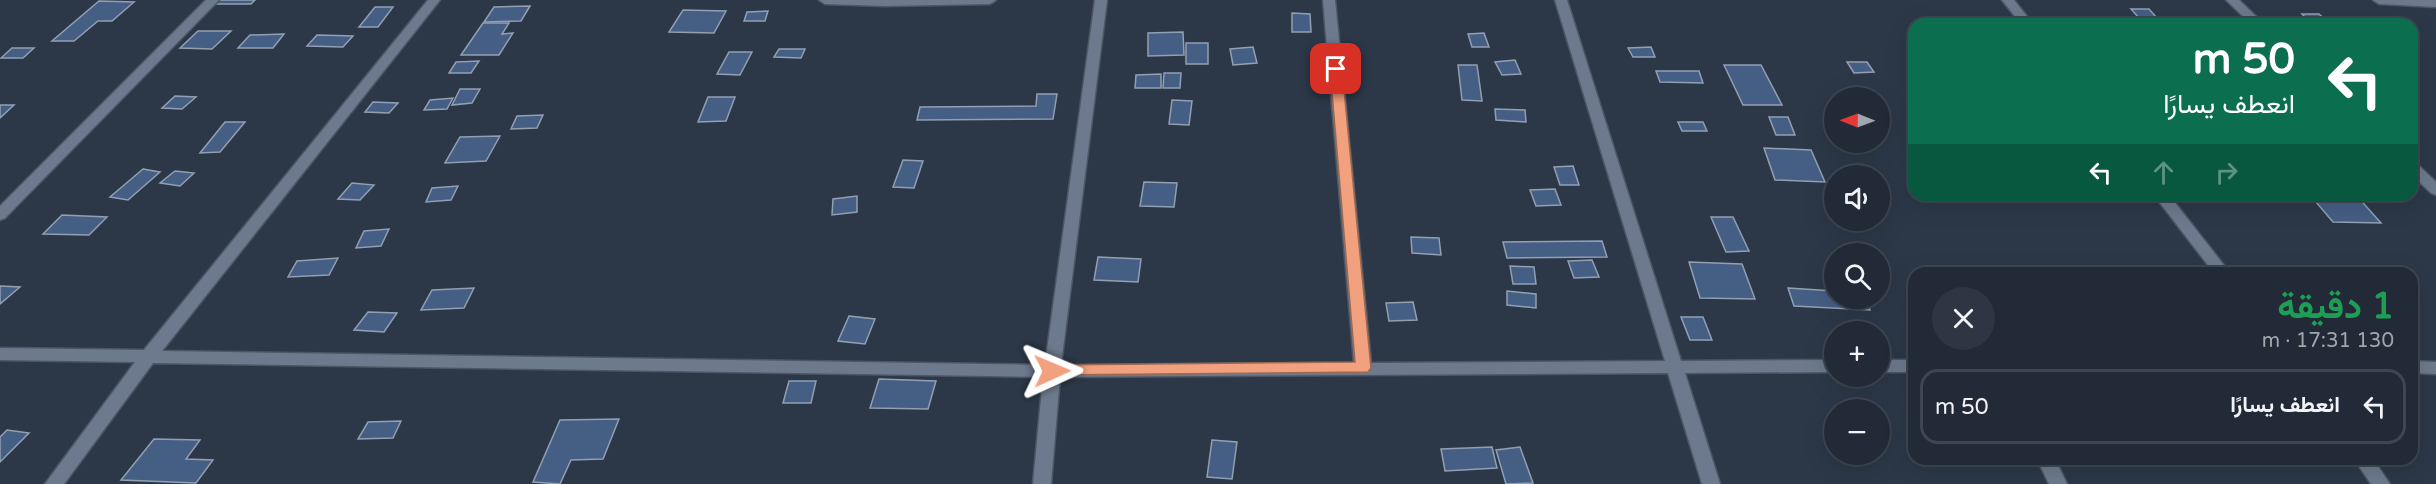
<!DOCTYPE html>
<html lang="ar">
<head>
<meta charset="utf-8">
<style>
	:root { --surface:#212a36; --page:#2d3642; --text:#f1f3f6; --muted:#a2a7ad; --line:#3e4651 }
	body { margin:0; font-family:"Varela Round",Vazirmatn,sans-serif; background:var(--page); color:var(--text); direction:rtl; height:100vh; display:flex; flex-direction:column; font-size:22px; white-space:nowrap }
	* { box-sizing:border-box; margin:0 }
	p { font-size:20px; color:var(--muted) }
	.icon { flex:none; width:33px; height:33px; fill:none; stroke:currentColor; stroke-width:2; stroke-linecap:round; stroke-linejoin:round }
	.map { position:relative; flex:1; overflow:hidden; direction:ltr }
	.details { position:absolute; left:1908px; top:267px; width:510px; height:198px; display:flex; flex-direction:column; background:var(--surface); border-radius:18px; box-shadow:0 6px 24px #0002,0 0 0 2px var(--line); direction:rtl }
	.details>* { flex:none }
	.banner { position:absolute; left:1908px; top:18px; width:510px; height:183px; border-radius:18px; box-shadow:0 6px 24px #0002,0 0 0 2px var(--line); direction:rtl; background:#0b6e4f; color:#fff; overflow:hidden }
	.needle { width:39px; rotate:271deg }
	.fabs { position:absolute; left:1824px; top:87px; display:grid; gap:12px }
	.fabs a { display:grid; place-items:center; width:66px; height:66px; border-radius:50%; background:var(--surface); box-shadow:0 6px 24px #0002,0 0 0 2px var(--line); font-size:30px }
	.pin { position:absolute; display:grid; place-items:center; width:51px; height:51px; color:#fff; margin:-26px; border-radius:12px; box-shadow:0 3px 9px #0006 }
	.me { position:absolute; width:66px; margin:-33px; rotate:89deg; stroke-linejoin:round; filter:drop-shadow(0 0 4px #0008) }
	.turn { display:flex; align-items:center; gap:21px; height:126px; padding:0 24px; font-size:27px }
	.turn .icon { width:78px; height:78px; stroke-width:2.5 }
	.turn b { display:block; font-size:42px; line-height:51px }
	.lanes { display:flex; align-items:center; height:57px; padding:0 24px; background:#0003; justify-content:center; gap:30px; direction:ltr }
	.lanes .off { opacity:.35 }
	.round { display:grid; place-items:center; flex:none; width:63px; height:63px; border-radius:32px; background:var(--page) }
	.headline { display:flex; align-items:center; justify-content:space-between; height:102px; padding:0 24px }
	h1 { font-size:36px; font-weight:700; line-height:45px; color:#1e9e55 }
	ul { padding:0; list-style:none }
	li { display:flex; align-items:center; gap:18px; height:75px; margin:0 12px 9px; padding:0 12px; border:3px solid var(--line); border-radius:18px }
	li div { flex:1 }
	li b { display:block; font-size:22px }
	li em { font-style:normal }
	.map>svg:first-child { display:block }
	.building { fill:#455f84; stroke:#929fb3; stroke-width:1.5 }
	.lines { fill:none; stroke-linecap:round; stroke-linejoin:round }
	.minor-casing { stroke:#4d5664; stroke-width:3 }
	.minor { fill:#6d7a8d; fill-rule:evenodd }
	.route { fill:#f2a17e; stroke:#9d6952; stroke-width:1.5 }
</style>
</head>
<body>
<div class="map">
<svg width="2436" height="484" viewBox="0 0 2436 484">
	<rect width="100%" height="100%" fill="#2c3848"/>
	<g class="building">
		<polygon points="217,0 255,0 251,4 213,4"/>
		<polygon points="99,1 134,2 112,21 98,21 74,41 52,41"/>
		<polygon points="530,6 521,21 484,22 494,7"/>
		<polygon points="375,7 393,7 378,27 359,27"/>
		<polygon points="2131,9 2149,9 2157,18 2139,18"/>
		<polygon points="683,10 726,11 714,33 669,32"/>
		<polygon points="768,11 765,21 744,21 747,12"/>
		<polygon points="1292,13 1310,14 1311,32 1292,32"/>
		<polygon points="2302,14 2319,14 2330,24 2312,24"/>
		<polygon points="2095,21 2133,21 2136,24 2098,24"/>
		<polygon points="483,23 509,23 502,34 513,33 499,55 461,55"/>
		<polygon points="198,31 231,31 212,49 180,48"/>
		<polygon points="1183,32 1184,55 1148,56 1148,33"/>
		<polygon points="1484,33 1489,47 1472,47 1468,34"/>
		<polygon points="284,34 273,48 238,48 250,35"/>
		<polygon points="317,35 353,36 343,47 307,46"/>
		<rect x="1186" y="43" width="22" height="21"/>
		<polygon points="1253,47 1257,63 1233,65 1230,49"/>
		<polygon points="1651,47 1655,57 1633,57 1628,48"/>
		<polygon points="12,48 34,48 23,58 1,58"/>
		<polygon points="779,49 805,49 801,58 774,57"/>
		<polygon points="729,52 752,52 740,75 717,74"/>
		<polygon points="1515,60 1521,74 1502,75 1495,62"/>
		<polygon points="479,61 471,73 449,73 456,62"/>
		<polygon points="1847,62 1867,62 1874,72 1854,73"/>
		<polygon points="1458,65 1477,65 1482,101 1462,100"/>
		<polygon points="1724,65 1761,65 1782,105 1743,105"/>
		<polygon points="1656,71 1699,71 1703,83 1660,82"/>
		<polygon points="1164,73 1181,73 1180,88 1163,88"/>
		<polygon points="1161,74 1161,88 1135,88 1136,75"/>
		<polygon points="460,89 480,89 472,103 452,105"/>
		<polygon points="1037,94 1057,94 1053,119 917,120 920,107 1036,106"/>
		<polygon points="175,96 196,97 182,109 162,108"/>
		<polygon points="708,97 735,97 726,121 698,122"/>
		<polygon points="453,98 447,109 424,110 430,100"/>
		<polygon points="1172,100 1192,101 1189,125 1169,124"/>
		<polygon points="373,102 398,103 389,113 365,112"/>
		<polygon points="0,105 14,105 0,118"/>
		<polygon points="1495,109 1525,110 1526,122 1496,120"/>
		<polygon points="543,115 537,128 511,129 517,116"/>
		<polygon points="1769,117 1788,117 1795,135 1776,135"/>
		<polygon points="225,122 245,122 220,152 200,153"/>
		<polygon points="1678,122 1703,122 1707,131 1682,131"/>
		<polygon points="500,136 486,161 445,163 460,137"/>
		<polygon points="1764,148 1811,150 1825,182 1775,180"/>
		<polygon points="903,160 923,161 914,188 893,187"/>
		<polygon points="1573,166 1579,185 1560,185 1554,167"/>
		<polygon points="143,169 160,172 128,200 110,197"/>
		<polygon points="175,171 194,173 180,186 160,183"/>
		<polygon points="1144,182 1177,183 1174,207 1140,206"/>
		<polygon points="352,183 374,185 360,200 338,199"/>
		<polygon points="458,186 451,200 426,202 432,188"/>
		<polygon points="1555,189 1561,205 1536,206 1530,190"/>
		<polygon points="2310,195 2356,195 2381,223 2333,222"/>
		<polygon points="857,196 857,212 832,215 833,199"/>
		<polygon points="62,215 107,217 89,235 43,234"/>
		<polygon points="1711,217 1733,217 1749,251 1726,252"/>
		<polygon points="389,229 381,246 356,248 364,231"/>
		<polygon points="1411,237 1439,238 1441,255 1412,253"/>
		<polygon points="1602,241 1607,257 1507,258 1503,242"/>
		<polygon points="1098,257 1141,259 1138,282 1094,280"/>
		<polygon points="338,258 329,275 288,277 297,261"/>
		<polygon points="1592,260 1599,277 1574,278 1568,261"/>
		<polygon points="1689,262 1742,264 1755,299 1700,298"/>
		<polygon points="1510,266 1534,267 1536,284 1513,284"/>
		<polygon points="2322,268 2347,269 2350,273 2326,273"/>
		<polygon points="0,286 20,287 0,304"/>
		<polygon points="474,288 464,308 421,310 432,290"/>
		<polygon points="1788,288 1834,291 1834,298 1866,298 1870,310 1794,306"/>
		<polygon points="1507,291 1536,294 1536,308 1507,305"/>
		<polygon points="1413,302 1417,320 1389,321 1386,303"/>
		<polygon points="368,312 397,313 384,332 354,330"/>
		<polygon points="849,316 875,319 865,344 838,341"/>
		<polygon points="1681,317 1703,317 1712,340 1690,340"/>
		<polygon points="879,379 936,381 928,409 870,408"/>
		<polygon points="789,381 816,381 811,403 783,403"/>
		<polygon points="619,419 603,459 571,460 560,484 533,482 560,420"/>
		<polygon points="401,421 393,438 358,439 368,422"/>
		<polygon points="7,430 29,433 0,462 0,437"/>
		<polygon points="154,439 200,440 186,459 213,460 196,483 121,480"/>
		<polygon points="1212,440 1237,442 1232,479 1207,477"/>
		<polygon points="1492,447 1497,468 1445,471 1441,449"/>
		<polygon points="1520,447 1533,483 1506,484 1496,450"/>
	</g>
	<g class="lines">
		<g class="minor-casing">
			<g id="minor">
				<polygon points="206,0 219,0 5,218 0,220 0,206"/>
				<polygon points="428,0 440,0 162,351 1045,365 1095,0 1107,0 1061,365 1354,363 1323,0 1335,0 1371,363 1665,361 1555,0 1567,0 1681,361 1834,360 1834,372 1685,373 1720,484 1702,484 1668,373 1060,377 1051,484 1033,484 1043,377 153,363 64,484 45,484 135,362 0,360 0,348 144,350"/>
				<polygon points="819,0 996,0 990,4 885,6 825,4"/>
				<polygon points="2002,0 2014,0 2033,24 2021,24"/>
				<polygon points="2226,0 2239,0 2264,24 2251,24"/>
				<polygon points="2373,0 2436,0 2436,7 2379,4"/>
				<polygon points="2412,162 2417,164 2436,182 2436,195 2431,193 2412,175"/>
				<polygon points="2154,195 2169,195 2230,273 2214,273"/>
				<rect x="1880" y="360" width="34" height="12"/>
				<polygon points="2412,361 2436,362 2436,374 2412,373"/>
				<polygon points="2037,459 2055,459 2067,484 2049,484"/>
				<polygon points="2354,459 2373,459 2390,484 2371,484"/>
			</g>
		</g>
		<use href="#minor" class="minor"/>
	</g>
	<polygon class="route" points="1336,65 1342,69 1371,368 1368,372 1047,375 1045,371 1047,367 1052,365 1355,362 1330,69"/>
</svg>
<div class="fabs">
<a><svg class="needle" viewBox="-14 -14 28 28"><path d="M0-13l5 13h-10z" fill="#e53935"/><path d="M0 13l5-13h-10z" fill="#a2a7ad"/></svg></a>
<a><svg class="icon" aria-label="sound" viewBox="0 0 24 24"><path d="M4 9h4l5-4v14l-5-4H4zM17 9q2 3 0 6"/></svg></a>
<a><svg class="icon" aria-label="search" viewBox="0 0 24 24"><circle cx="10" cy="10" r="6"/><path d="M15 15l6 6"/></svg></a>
<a>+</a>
<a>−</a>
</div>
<div class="pin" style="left:1336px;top:69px;background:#d93025"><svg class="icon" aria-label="arrive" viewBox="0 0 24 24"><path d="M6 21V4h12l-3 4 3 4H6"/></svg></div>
<svg class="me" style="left:1052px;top:371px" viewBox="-20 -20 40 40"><path d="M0-17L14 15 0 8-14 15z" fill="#f2a17e" stroke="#fff" stroke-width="4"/></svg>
<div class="banner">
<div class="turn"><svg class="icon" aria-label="left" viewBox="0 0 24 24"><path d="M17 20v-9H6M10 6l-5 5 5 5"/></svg><div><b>50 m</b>انعطف يسارًا</div></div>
<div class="lanes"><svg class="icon" aria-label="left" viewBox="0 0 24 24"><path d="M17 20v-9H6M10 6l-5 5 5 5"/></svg><svg class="icon off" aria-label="ahead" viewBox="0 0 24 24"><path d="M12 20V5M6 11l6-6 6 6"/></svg><svg class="icon off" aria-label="right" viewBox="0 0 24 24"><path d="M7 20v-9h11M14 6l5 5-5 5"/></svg></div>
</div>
<section class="details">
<div class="headline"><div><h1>1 دقيقة</h1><p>130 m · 17:31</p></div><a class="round"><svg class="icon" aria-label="close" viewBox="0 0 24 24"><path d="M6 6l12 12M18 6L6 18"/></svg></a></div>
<ul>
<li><svg class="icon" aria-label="left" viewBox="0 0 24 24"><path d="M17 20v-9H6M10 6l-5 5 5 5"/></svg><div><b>انعطف يسارًا</b></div><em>50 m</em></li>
</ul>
</section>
</div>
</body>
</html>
